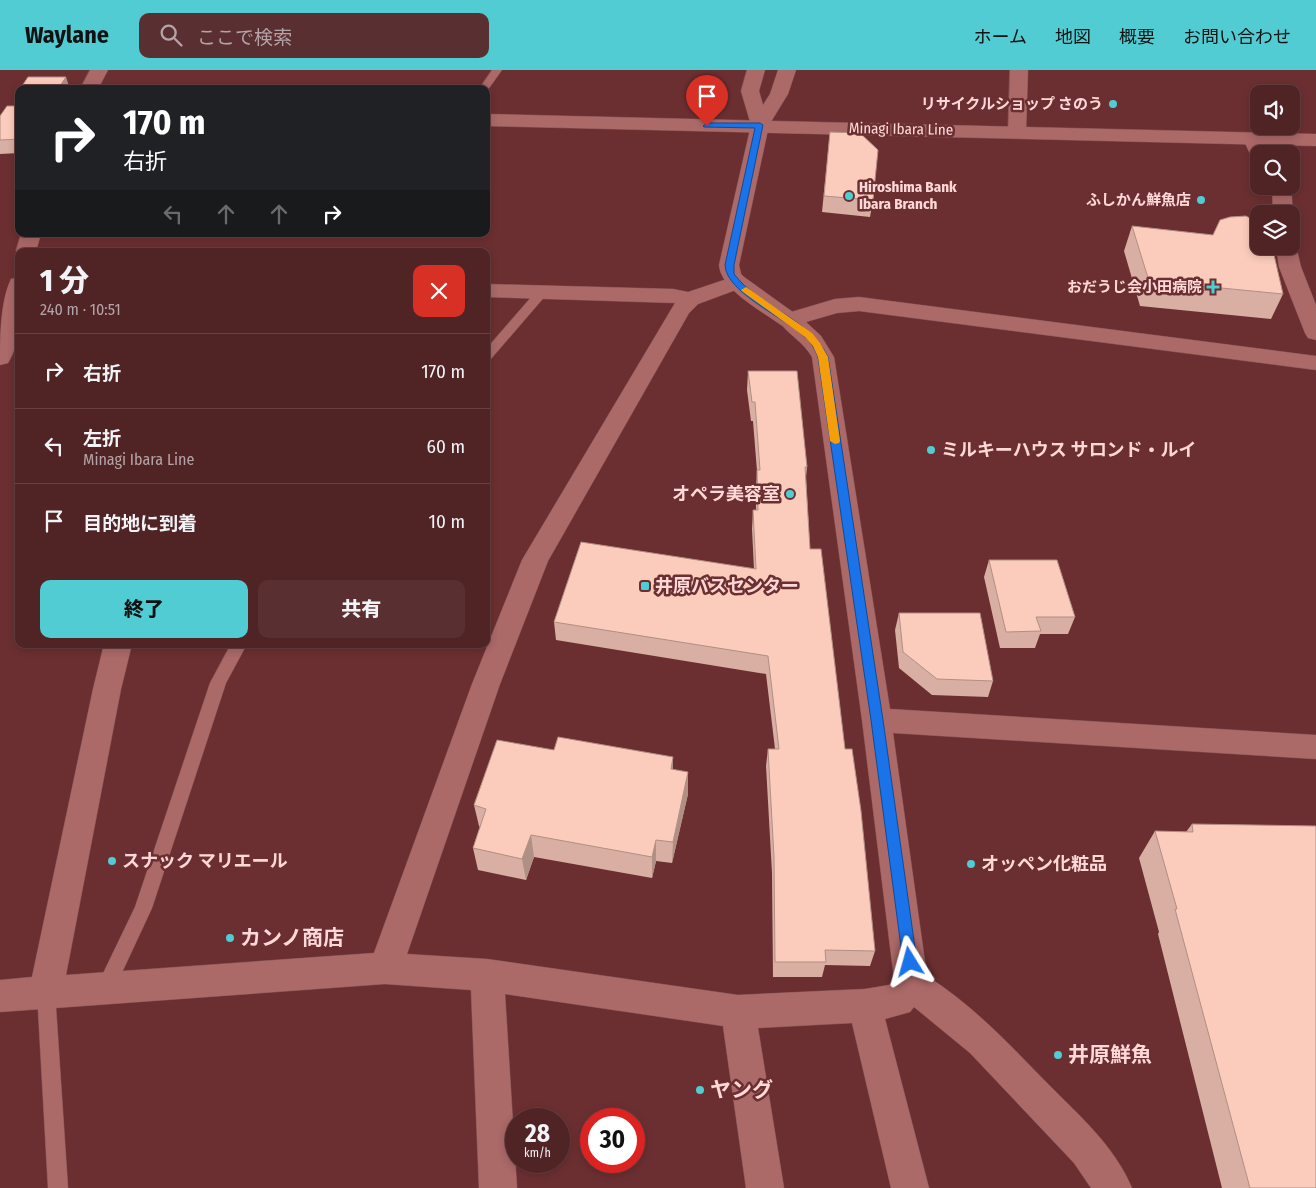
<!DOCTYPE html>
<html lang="ja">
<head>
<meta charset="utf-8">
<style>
	:root { --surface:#502325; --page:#5a2f32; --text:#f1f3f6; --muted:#b4a4a7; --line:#674042; --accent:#51ccd3 }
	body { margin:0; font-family:"Fira Sans Condensed","Noto Sans JP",sans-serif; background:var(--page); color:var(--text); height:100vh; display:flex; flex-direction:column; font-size:19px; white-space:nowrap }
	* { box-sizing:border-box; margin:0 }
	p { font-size:16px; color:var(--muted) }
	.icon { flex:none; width:28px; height:28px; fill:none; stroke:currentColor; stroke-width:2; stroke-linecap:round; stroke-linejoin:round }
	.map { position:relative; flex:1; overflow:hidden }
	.panel { position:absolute; left:15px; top:178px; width:475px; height:400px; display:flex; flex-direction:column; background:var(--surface); border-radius:10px; box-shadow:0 2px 8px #0003,0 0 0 1px var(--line) }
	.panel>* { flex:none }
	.guide { position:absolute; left:15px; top:15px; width:475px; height:152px; border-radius:10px; box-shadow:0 2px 8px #0003,0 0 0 1px var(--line); background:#202124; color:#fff; overflow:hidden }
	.controls { position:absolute; left:1250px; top:15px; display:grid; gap:10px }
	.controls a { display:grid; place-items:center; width:50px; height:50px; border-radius:10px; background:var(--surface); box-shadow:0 2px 8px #0003,0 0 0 1px var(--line); font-size:25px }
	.speed { position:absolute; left:505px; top:1038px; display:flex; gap:10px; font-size:25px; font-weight:700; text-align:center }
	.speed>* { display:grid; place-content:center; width:65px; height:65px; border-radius:50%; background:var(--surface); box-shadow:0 2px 8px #0003,0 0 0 1px var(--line); line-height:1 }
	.speed small { font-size:12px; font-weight:400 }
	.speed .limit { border:8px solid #d22; background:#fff; color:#111 }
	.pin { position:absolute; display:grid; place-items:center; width:42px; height:42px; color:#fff; margin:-51px -21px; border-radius:50% 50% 50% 0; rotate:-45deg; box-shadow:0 0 5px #0007 }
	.pin .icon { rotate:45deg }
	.me { position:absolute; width:55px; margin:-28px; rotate:352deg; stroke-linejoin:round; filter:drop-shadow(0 0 4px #0008) }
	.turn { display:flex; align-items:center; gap:18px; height:105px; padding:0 25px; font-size:22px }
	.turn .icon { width:65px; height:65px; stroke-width:2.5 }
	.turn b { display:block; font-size:35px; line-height:42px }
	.lanes { display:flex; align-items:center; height:48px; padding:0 25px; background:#0003; justify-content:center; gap:25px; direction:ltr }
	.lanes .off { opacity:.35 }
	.round { display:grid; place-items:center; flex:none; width:52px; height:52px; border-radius:10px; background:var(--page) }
	.headline { display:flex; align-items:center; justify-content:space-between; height:85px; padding:0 25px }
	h1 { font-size:30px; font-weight:800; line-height:38px }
	.button { display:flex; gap:10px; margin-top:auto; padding:10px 25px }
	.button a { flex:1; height:58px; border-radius:10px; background:var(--accent); color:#111; font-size:20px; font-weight:800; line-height:58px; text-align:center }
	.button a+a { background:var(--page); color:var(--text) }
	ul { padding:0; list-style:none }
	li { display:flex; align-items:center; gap:15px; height:75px; padding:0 25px; border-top:1px solid var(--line) }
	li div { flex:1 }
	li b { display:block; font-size:19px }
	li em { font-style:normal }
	header { display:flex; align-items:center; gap:30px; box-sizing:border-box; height:70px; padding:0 25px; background:var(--accent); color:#111 }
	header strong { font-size:24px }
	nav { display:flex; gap:28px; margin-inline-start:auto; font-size:18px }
	.search { width:350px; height:45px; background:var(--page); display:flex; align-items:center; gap:12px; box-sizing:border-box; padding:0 18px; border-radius:10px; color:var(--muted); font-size:19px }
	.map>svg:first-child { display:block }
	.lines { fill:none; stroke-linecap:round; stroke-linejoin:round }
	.service-casing { stroke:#824f51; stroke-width:1 }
	.minor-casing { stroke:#824f51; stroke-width:1 }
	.tertiary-casing { stroke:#824f51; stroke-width:1 }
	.secondary-casing { stroke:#824f51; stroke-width:1 }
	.service { fill:#ab6968; fill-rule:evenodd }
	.minor { fill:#ab6968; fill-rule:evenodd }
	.tertiary { fill:#ab6968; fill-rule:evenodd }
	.secondary { fill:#ab6968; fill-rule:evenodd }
	.wall { fill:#d8afa2 }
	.shaded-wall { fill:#b08f84 }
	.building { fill:#fbccbc; stroke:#b08f84 }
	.route { fill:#1a73e8; stroke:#114b97 }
	.slow { fill:#f59e0b }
	.poi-dot { fill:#51ccd3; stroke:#6b2f31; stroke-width:2 }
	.labels { text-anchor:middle; stroke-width:5; stroke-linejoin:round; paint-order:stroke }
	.far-poi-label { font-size:15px; font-weight:bold; fill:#ffd9d7; stroke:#6b2f31; text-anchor:end }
	.far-street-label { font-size:15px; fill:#ffd9d7; stroke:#6b2f31 }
	.poi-label { font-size:18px; font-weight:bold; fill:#ffd9d7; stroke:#6b2f31; text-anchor:start }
	.near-poi-label { font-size:21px; font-weight:bold; fill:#ffd9d7; stroke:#6b2f31; text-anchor:start }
</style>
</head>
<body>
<header>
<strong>Waylane</strong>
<div class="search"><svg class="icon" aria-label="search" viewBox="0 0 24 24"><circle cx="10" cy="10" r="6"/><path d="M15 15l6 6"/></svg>ここで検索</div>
<nav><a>ホーム</a><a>地図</a><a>概要</a><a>お問い合わせ</a></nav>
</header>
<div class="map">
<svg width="1316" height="1118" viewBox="0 0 1316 1118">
	<rect width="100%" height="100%" fill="#6b2f31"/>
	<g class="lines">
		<g class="service-casing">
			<g id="service">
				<polygon points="492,0 502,0 487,21 486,19 479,19"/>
				<polygon points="543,217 549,221 547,224 490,290 486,291 486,279 539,218"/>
				<polygon points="231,574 247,574 226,613 152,838 112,924 105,927 98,924 96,918 135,837 210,613"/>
				<polygon points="46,913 53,916 55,922 68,1118 48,1118 37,922 39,916"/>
			</g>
		</g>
		<g class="minor-casing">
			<g id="minor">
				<polygon points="90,0 108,0 98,19 80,19"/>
				<polygon points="1010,0 1028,0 1026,61 1024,65 1017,67 1010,65 1008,61"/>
				<polygon points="1252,63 1259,65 1268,84 1259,84 1259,90 1252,88 1243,69 1245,65"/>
				<polygon points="1291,115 1293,144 1291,147 1291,144 1273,144 1272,116"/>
				<polygon points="21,164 41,164 36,181 19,181 19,185 16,181"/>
				<polygon points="1291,171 1296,176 1301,197 1316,235 1316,270 1308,268 1305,263 1279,197 1276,176 1291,176"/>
				<path d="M736 206 744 207 747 212 744 217 698 234 689 243 548 491 500 614 407 884 487 889 738 925 865 919 889 915 894 909 862 650 812 287C803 271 787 264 778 250L781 245 835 229 859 227 1316 286V300L859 241 837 243 806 252 821 266 834 287 890 639 1316 665V689L893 663 927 906C974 936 1011 976 1049 1015 1080 1046 1115 1077 1132 1118H1091L1074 1093 970 983 914 937 910 942 885 949 929 1118H891L852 953 758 958 784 1118H746L723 956 505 924 517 1118H479L471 920 385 914 0 942V910L32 907 93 619 104 574H132L121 619 66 905 374 883 472 614 522 490 675 233 486 227V214L673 219 688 222Z"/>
				<path d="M19 208C19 235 23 269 8 293L0 295C0 269 0 232 11 209Z"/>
			</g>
		</g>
		<g class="tertiary-casing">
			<path id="tertiary" d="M747 0H765L759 21 763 35 770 24 778 0H796L788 24 769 55 739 195 741 204 744 207 797 245 800 250 797 255 789 257 781 255C762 241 721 220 719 195L751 55 741 21Z"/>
		</g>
		<g class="secondary-casing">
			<polygon id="secondary" points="486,44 1316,64 1316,76 486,56"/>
		</g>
		<use href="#service" class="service"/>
		<use href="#minor" class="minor"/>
		<use href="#tertiary" class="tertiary"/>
		<use href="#secondary" class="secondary"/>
	</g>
	<g class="wall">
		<polygon points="19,20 19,83 0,84 0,46 15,36"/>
		<polygon points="830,62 873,130 870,147 822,142"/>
		<polygon points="1132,156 1283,224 1271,249 1140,236 1124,181"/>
		<polygon points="748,301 807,397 806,408 810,479 845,679 875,881 870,896 825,895 822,907 773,907 772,803 766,696 768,679 775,679 766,604 556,570 554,552 754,499 752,459 753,440 756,440 756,419 757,401 753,351 751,351 747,320"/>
		<polygon points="989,490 1075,547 1068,564 1040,564 1035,578 1000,578 984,507"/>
		<polygon points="899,543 993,611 988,627 932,625 899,598 895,560"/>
		<polygon points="673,687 673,699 688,724 672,793 656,791 652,808 534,787 526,810 478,800 473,778 480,757 479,756 474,735"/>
		<polygon points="1192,754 1316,1118 1222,1118 1158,864 1159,862 1139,788 1155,761 1186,762"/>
	</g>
	<g class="shaded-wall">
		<polygon points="66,7 70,19 58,19"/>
		<polygon points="673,687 673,709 671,699"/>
		<polygon points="688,702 688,724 672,793 673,772"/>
		<polygon points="531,765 534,787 526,810 522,789"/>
		<polygon points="656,770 656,791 652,808 652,787"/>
	</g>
	<g class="building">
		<polygon points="28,7 66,7 58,19 20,19"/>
		<polygon points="19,20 19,69 0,70 0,46 7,36 15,36 15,25"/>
		<polygon points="830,62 860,63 878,80 873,130 824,126"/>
		<polygon points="1246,146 1259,153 1259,176 1272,176 1283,224 1149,211 1132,156 1213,165 1220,150 1230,147"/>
		<polygon points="748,301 797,301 807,397 805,397 810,479 821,479 845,679 852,679 861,741 875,881 825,880 826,892 775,892 774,787 768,679 779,679 768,586 554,552 581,472 756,499 753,440 758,440 757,400 760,400 755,332 752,332"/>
		<polygon points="989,490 1057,490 1075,547 1036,547 1041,561 1006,562"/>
		<polygon points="899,543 980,543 993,611 937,609 903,582"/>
		<polygon points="558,667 673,687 671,699 688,702 673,772 656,770 652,787 531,765 522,789 473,778 486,739 474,735 497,670 554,680"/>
		<polygon points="1192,754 1316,756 1316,1118 1250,1118 1175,839 1177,839 1155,761 1193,762"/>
	</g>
	<path class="route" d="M707 53H760L763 55 734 195V204C760 238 808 247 828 287L883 650 917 892 915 897 910 899 905 897 903 892 871 650 818 287C815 280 812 273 806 268 786 248 726 223 725 195L755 58 704 57 703 56Z"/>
	<polygon class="slow" points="746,217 812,263 820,273 828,287 840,371 839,373 835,374 830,371 818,287 813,276 805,267 743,222 741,220"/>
	<g class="poi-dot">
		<circle cx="1113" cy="34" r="5"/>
		<circle cx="849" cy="126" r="5"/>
		<circle cx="1201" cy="130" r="5"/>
		<path d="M1210.5 209.5h5v5h5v5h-5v5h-5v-5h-5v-5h5z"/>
		<circle cx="931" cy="380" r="5"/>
		<circle cx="790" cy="424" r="5"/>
		<rect x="640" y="511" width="10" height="10" rx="2.5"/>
		<circle cx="112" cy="791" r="5"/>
		<circle cx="971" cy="794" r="5"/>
		<circle cx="230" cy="868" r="5"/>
		<circle cx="1058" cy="985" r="5"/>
		<circle cx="700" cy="1020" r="5"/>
	</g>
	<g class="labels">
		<g class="far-poi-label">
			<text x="1103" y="39">リサイクルショップ さのう</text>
			<text x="859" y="122" text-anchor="start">Hiroshima Bank<tspan x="859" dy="17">Ibara Branch</tspan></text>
			<text x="1191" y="135">ふしかん鮮魚店</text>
			<text x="1202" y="222">おだうじ会小田病院</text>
		</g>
		<g class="far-street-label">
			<text transform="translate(901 59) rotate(1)" y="5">Minagi Ibara Line</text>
		</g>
		<g class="poi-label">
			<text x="941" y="386">ミルキーハウス サロンド・ルイ</text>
			<text x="780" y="430" text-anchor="end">オペラ美容室</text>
			<text x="655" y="522">井原バスセンター</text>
			<text x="122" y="797">スナック マリエール</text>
			<text x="981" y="800">オッペン化粧品</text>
		</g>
		<g class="near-poi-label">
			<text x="240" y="875">カンノ商店</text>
			<text x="1068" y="992">井原鮮魚</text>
			<text x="710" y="1027">ヤング</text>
		</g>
	</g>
</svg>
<div class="controls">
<a><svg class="icon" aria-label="sound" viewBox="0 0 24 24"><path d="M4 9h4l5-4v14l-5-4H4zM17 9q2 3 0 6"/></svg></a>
<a><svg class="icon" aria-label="search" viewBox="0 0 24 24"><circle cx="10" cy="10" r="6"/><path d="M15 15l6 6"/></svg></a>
<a><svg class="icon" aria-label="layers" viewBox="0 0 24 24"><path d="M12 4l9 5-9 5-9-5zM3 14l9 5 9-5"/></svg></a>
</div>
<div class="speed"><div>28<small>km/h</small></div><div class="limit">30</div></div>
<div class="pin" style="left:707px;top:56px;background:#d93025"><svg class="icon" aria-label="arrive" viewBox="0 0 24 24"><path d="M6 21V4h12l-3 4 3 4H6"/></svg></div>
<svg class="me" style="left:910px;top:892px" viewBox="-20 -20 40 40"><path d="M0-17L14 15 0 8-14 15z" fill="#1a73e8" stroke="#fff" stroke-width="4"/></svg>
<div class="guide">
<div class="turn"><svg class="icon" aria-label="right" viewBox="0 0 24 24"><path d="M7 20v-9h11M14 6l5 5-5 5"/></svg><div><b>170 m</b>右折</div></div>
<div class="lanes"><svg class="icon off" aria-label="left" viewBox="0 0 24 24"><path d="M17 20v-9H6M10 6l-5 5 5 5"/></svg><svg class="icon off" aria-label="ahead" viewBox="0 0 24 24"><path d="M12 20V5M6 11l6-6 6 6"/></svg><svg class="icon off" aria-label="ahead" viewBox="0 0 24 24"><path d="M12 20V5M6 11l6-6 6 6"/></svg><svg class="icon" aria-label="right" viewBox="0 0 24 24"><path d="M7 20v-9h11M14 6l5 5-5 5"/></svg></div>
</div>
<section class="panel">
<div class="headline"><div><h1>1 分</h1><p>240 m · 10:51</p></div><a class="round" style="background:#d93025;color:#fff"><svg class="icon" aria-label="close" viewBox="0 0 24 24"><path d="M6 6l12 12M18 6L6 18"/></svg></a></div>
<ul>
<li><svg class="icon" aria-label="right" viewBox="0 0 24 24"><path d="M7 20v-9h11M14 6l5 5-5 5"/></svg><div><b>右折</b></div><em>170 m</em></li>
<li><svg class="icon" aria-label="left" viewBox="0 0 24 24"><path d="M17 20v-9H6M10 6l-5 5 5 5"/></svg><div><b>左折</b><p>Minagi Ibara Line</p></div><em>60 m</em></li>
<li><svg class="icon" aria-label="arrive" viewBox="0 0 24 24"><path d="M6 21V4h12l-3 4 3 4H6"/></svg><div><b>目的地に到着</b></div><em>10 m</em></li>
</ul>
<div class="button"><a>終了</a><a>共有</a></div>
</section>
</div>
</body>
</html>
